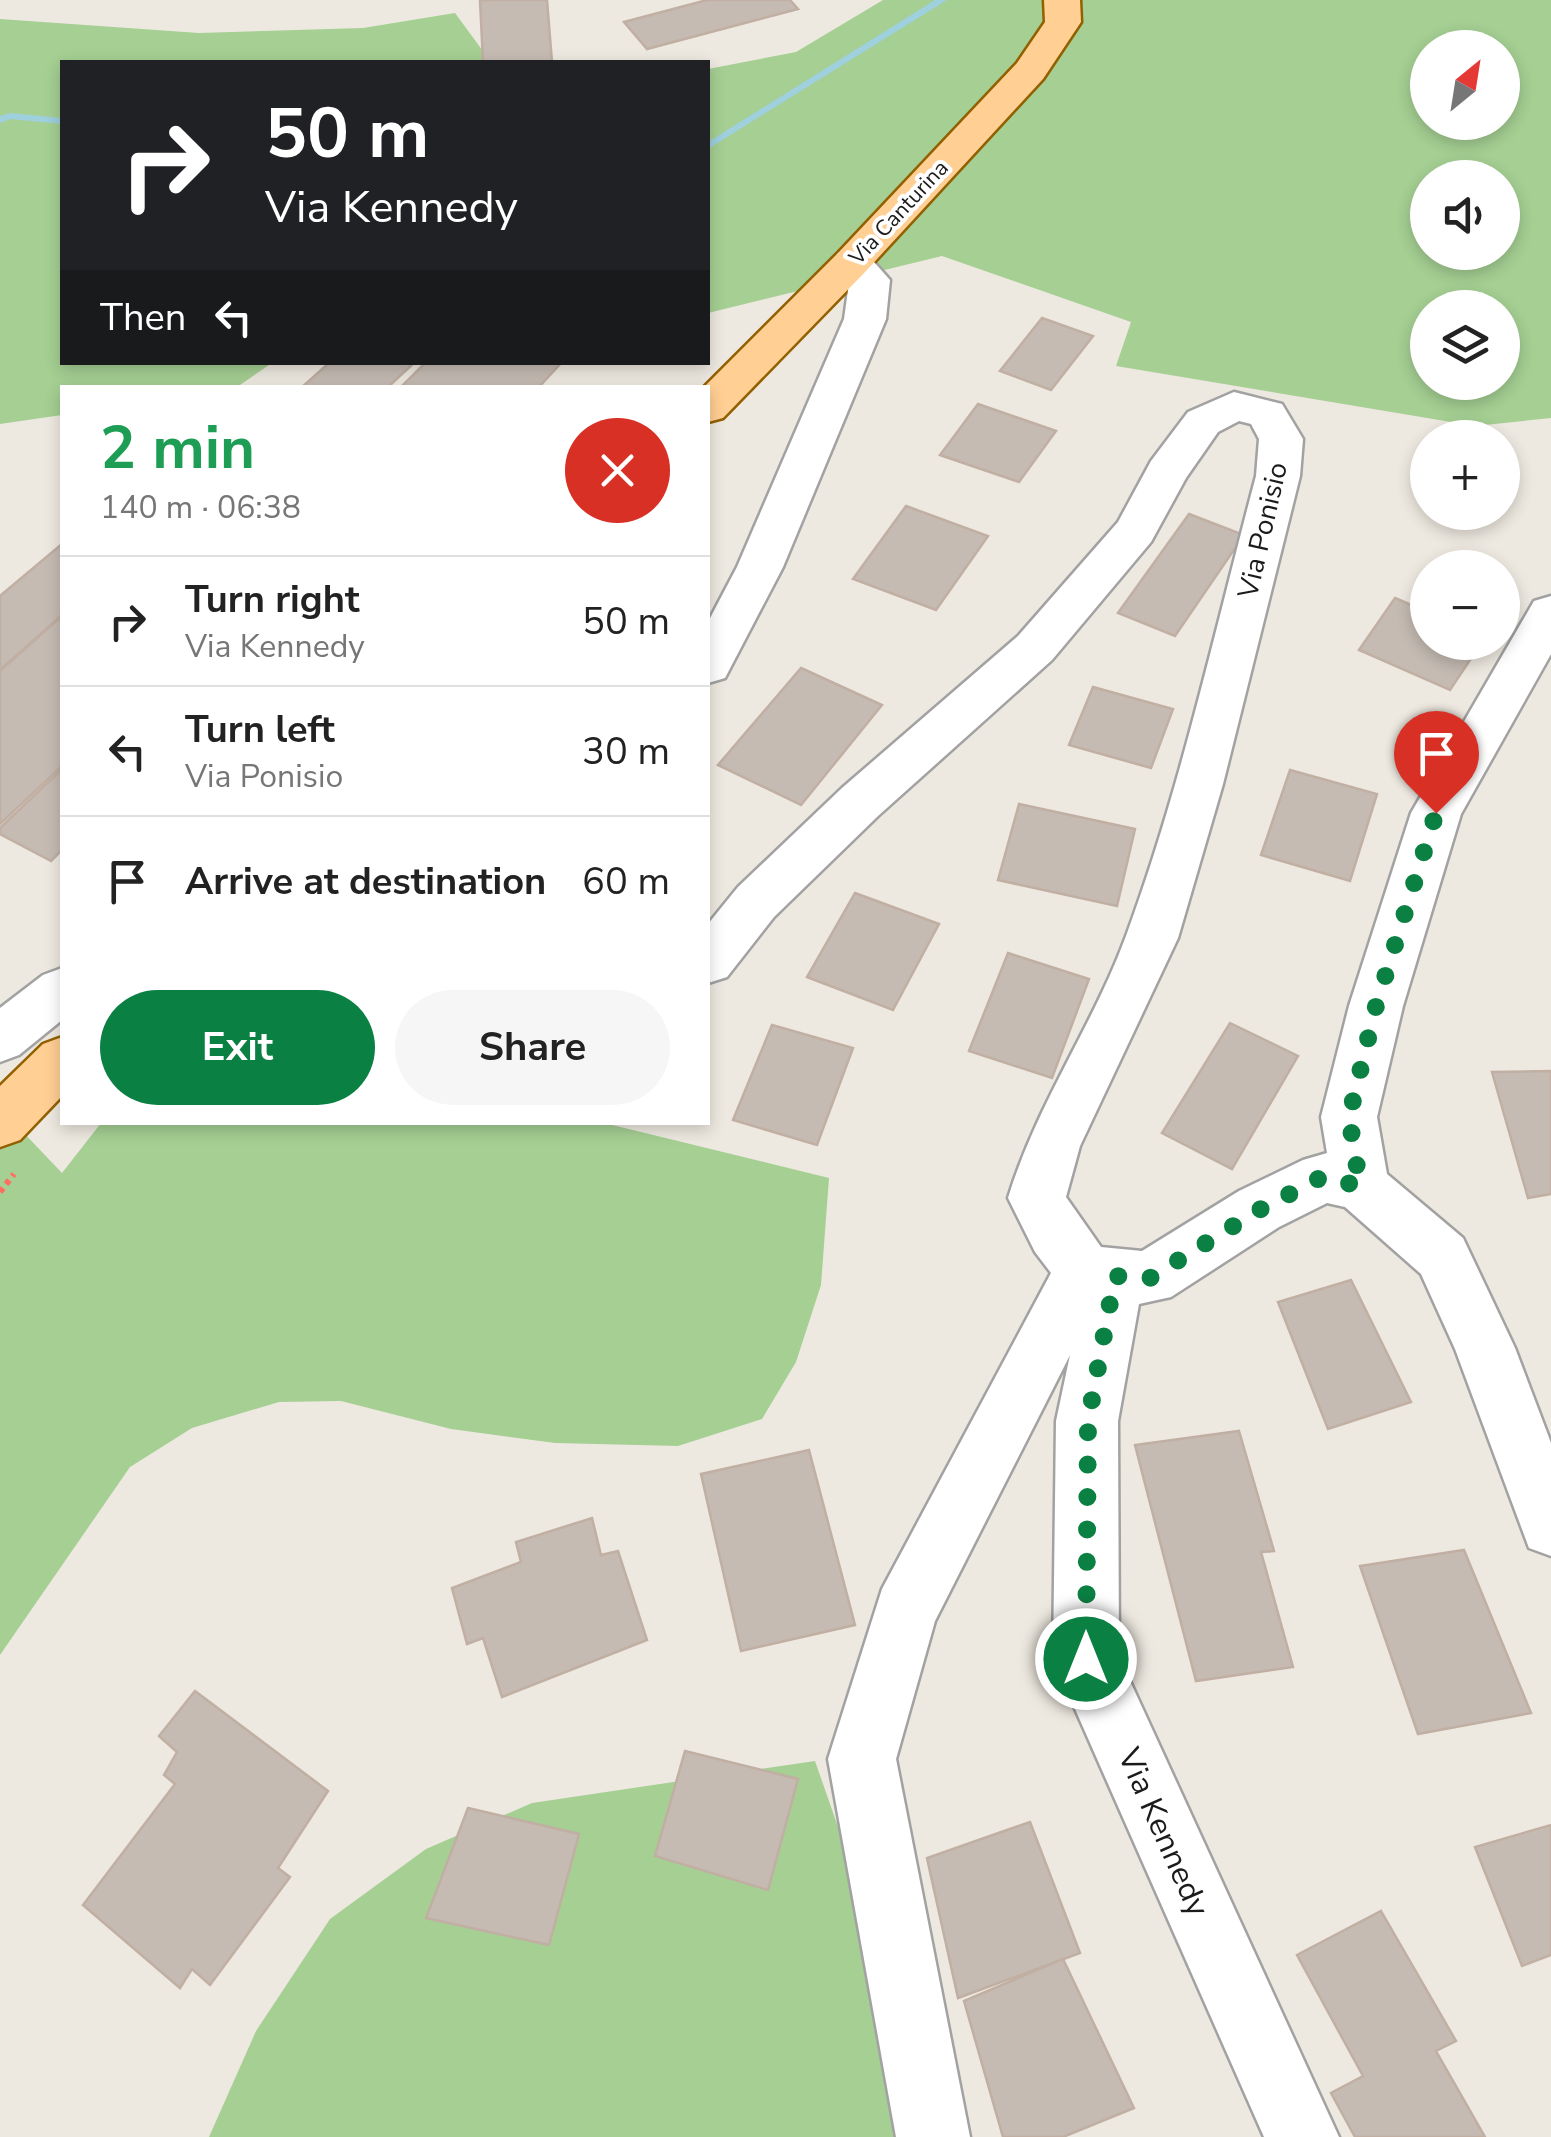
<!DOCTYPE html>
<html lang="en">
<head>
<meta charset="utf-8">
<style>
	:root { --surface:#fff; --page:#f6f6f6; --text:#222; --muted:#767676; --line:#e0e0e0; --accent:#0b8043 }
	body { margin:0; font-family:"Nunito Sans",sans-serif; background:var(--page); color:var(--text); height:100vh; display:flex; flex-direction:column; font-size:38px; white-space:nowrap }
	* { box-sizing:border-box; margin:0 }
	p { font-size:32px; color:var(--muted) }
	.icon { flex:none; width:55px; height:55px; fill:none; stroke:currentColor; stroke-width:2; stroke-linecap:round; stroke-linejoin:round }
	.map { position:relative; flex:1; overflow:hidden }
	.details { position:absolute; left:60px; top:385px; width:650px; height:740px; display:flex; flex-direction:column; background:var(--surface); border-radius:0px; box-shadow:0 5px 15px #0003 }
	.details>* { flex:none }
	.banner { position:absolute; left:60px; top:60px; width:650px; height:305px; border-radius:0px; box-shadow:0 5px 15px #0003; background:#202124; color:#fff; overflow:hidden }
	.needle { width:65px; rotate:30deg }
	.controls { position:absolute; left:1410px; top:30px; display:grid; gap:20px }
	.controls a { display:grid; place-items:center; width:110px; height:110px; border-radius:50%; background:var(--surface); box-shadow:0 5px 15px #0003; font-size:50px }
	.pin { position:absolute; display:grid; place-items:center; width:85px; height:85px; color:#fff; margin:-102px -42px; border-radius:50% 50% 50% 0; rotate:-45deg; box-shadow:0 0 10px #0007 }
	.pin .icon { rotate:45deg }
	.me { position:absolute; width:110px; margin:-55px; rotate:0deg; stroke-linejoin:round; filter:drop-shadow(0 0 8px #0008) }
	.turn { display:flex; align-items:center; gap:35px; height:210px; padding:0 40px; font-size:45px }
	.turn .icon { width:130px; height:130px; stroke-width:2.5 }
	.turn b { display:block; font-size:70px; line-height:85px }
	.then { display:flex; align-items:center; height:95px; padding:0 40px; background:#0003; gap:20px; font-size:38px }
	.round { display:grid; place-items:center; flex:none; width:105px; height:105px; border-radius:52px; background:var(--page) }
	.summary { display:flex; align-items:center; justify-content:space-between; height:170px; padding:0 40px }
	h1 { font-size:60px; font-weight:700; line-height:75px; color:#1e9e55 }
	.button { display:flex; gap:20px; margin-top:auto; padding:20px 40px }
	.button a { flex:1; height:115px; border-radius:60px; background:var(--accent); color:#fff; font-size:40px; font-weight:700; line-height:115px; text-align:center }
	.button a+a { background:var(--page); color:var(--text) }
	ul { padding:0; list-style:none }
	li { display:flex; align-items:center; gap:30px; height:130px; padding:0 40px; border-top:2px solid var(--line) }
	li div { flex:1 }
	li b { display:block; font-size:38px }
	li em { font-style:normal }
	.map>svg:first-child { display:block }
	.forest { fill:#a5cf93; fill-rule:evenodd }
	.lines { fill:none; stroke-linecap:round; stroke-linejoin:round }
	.stream { fill:#9ed0de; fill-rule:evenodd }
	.building { fill:#c5bbb3; stroke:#c0afa2; stroke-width:2.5 }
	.minor-casing { stroke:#a2a2a2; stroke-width:5 }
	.major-casing { stroke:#936000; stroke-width:5 }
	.path { stroke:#ff6e60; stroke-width:6; stroke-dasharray:5 5; stroke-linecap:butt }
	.minor { fill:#fff; fill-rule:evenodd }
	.major { fill:#ffcf94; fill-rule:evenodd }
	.route { stroke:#0b8043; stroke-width:18; stroke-dasharray:0 32.4 }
	.labels { text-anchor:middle; stroke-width:8; stroke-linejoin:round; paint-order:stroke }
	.far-street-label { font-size:22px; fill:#1b1b1b; stroke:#fff }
	.street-label { font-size:28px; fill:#1b1b1b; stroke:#fff }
	.near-street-label { font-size:32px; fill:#1b1b1b; stroke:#fff }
</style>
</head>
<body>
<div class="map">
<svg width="1551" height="2137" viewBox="0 0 1551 2137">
	<rect width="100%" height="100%" fill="#eee9e0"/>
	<g class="forest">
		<path d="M883 0H1551V418L1475 426 1116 366 1131 322 942 256 708 313V69L796 52ZM1428 48H1502V122H1428ZM1428 178H1502V252H1428ZM1428 308H1502V382H1428Z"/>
		<polygon points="455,13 491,62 62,62 62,362 272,363 237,387 62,388 62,415 0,424 0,19 199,33 363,28"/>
		<polygon points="0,1108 62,1173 101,1123 600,1122 829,1178 821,1285 796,1362 762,1419 678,1446 555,1443 451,1429 341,1401 279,1402 192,1428 130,1467 0,1655"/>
		<polygon points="815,1761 865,1904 933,2137 209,2137 256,2031 330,1919 426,1849 532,1803"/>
	</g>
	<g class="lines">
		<g class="stream">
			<polygon points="935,0 947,0 708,149 708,142"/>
			<polygon points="10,113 62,118 62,124 11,119 0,123 0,116"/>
		</g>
	</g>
	<g class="building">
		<polygon points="480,0 547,0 552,62 483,62"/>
		<polygon points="707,0 790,0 798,9 647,49 624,22"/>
		<polygon points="1042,318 1093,336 1051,390 1000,371"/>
		<polygon points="330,362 415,362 387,388 301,388"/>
		<polygon points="426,362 562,362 538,388 400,388"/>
		<polygon points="978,404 1056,431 1019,482 940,455"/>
		<polygon points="906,506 988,536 936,610 853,579"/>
		<polygon points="1189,514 1244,535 1175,636 1118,613"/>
		<polygon points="62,544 62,615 0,670 0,596"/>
		<polygon points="1395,598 1428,612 1428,642 1482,642 1450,690 1359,650"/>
		<polygon points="62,616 62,766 0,824 0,671"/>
		<polygon points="801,668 882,705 801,805 718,765"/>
		<polygon points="1093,687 1173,709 1151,768 1069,745"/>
		<polygon points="62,769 62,850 51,861 0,834 0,828"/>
		<polygon points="1290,770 1377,794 1350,881 1261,855"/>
		<polygon points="1019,804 1135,829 1117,906 998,880"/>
		<polygon points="855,893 939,924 893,1010 807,977"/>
		<polygon points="1008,953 1089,979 1052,1078 969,1051"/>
		<polygon points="1230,1023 1298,1056 1232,1169 1162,1133"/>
		<polygon points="772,1025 853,1048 817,1145 733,1120"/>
		<polygon points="1551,1071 1551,1194 1528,1198 1492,1072"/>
		<polygon points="1351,1280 1411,1402 1328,1429 1278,1302"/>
		<polygon points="1239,1431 1274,1551 1261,1552 1293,1667 1196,1681 1135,1445"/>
		<polygon points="809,1450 855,1625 741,1651 701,1474"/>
		<polygon points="592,1518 601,1555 618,1551 647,1640 502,1697 483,1638 467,1644 452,1588 521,1562 516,1542"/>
		<polygon points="1464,1550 1531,1713 1418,1734 1360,1566"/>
		<polygon points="195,1691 328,1791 278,1868 290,1877 210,1985 192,1969 180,1988 83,1905 175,1784 164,1775 177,1752 159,1736"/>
		<polygon points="685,1751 798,1779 768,1890 655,1856"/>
		<polygon points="468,1808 579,1834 549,1945 426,1918"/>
		<polygon points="1030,1822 1080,1953 958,1998 927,1858"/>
		<polygon points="1551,1825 1551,1955 1522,1966 1475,1847"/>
		<polygon points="1381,1911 1456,2041 1436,2051 1485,2137 1355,2137 1331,2093 1363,2076 1297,1955"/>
		<polygon points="1063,1959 1134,2108 1063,2137 1003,2137 964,2001"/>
	</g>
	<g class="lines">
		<g class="minor-casing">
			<g id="minor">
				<polygon points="852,249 866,253 890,280 886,319 783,567 725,678 708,683 708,622 737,567 844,319 849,283 832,262 838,253"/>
				<path d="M1234 392 1282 404 1303 439 1300 476 1223 784 1178 938 1080 1146 1066 1197 1101 1247 1142 1251 1239 1191 1303 1160 1327 1153 1321 1117 1349 1006 1411 813 1534 601 1551 596V654L1461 814 1403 1006 1377 1117 1387 1174 1463 1238 1515 1348 1551 1443V1556L1529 1548 1455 1349 1421 1274 1345 1207 1327 1203 1279 1227 1171 1297 1139 1304 1118 1421 1119 1657 1339 2137H1264L1053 1659 1056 1421 1070 1355 935 1621 896 1759 970 2137H896L828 1759 882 1589 1051 1273 1035 1252 1008 1198C1037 1103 1093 1026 1126 936 1181 787 1215 629 1256 476L1259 439 1251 424 1239 421 1218 432 1186 478 1151 542 1052 660 878 816 774 917 727 977 708 983V924L738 887 842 788 1018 636 1118 522 1151 461 1188 412Z"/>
				<polygon points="62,968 62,1020 19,1055 0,1062 0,1008 43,975"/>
			</g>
		</g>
		<g class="major-casing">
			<g id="major">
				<polygon points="1044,0 1080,0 1081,22 1043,79 866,271 723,418 708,422 708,388 703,388 838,253 1017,63 1045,22"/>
				<polygon points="62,1037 62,1096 20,1140 0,1147 0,1086 43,1044"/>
			</g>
		</g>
		<polyline class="path" points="0,1192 14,1174"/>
		<use href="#minor" class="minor"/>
		<use href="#major" class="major"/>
	</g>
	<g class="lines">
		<polyline class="route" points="1086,1659 1088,1421 1115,1276 1150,1278 1259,1210 1322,1177 1360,1186 1349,1117 1376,1006 1436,813"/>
	</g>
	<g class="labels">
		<g class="far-street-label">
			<text transform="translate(898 212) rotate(-47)" y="8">Via Canturina</text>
		</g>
		<g class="street-label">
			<text transform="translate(1262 530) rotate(-77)" y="10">Via Ponisio</text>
		</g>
		<g class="near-street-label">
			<text transform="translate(1164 1832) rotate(66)" y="11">Via Kennedy</text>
		</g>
	</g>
</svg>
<div class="controls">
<a><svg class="needle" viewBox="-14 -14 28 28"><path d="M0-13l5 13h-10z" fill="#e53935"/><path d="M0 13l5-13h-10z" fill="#767676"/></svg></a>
<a><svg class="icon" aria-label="sound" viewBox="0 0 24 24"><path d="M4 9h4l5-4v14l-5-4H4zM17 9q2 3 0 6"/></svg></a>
<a><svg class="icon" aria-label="layers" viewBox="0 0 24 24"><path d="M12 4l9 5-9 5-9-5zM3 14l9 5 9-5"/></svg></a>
<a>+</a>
<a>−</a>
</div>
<div class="pin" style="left:1436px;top:813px;background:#d93025"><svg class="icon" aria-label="arrive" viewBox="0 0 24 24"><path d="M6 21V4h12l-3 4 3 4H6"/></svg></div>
<svg class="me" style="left:1086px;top:1659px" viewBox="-20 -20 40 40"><circle r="17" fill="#0b8043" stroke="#fff" stroke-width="3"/><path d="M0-11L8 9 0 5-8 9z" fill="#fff"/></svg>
<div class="banner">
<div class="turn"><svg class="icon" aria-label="right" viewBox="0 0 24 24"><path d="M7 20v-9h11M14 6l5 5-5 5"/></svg><div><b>50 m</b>Via Kennedy</div></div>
<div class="then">Then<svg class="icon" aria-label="left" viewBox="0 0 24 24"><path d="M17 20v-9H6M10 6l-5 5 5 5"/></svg></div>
</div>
<section class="details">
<div class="summary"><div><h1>2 min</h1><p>140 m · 06:38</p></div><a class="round" style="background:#d93025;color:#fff"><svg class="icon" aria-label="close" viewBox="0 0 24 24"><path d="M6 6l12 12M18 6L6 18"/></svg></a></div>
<ul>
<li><svg class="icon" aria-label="right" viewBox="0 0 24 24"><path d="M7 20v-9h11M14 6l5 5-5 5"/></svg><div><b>Turn right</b><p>Via Kennedy</p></div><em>50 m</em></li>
<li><svg class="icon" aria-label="left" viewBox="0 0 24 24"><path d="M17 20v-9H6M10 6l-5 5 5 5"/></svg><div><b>Turn left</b><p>Via Ponisio</p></div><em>30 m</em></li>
<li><svg class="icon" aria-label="arrive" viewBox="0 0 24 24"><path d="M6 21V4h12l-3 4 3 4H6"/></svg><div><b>Arrive at destination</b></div><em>60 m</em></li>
</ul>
<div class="button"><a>Exit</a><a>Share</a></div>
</section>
</div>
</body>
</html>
